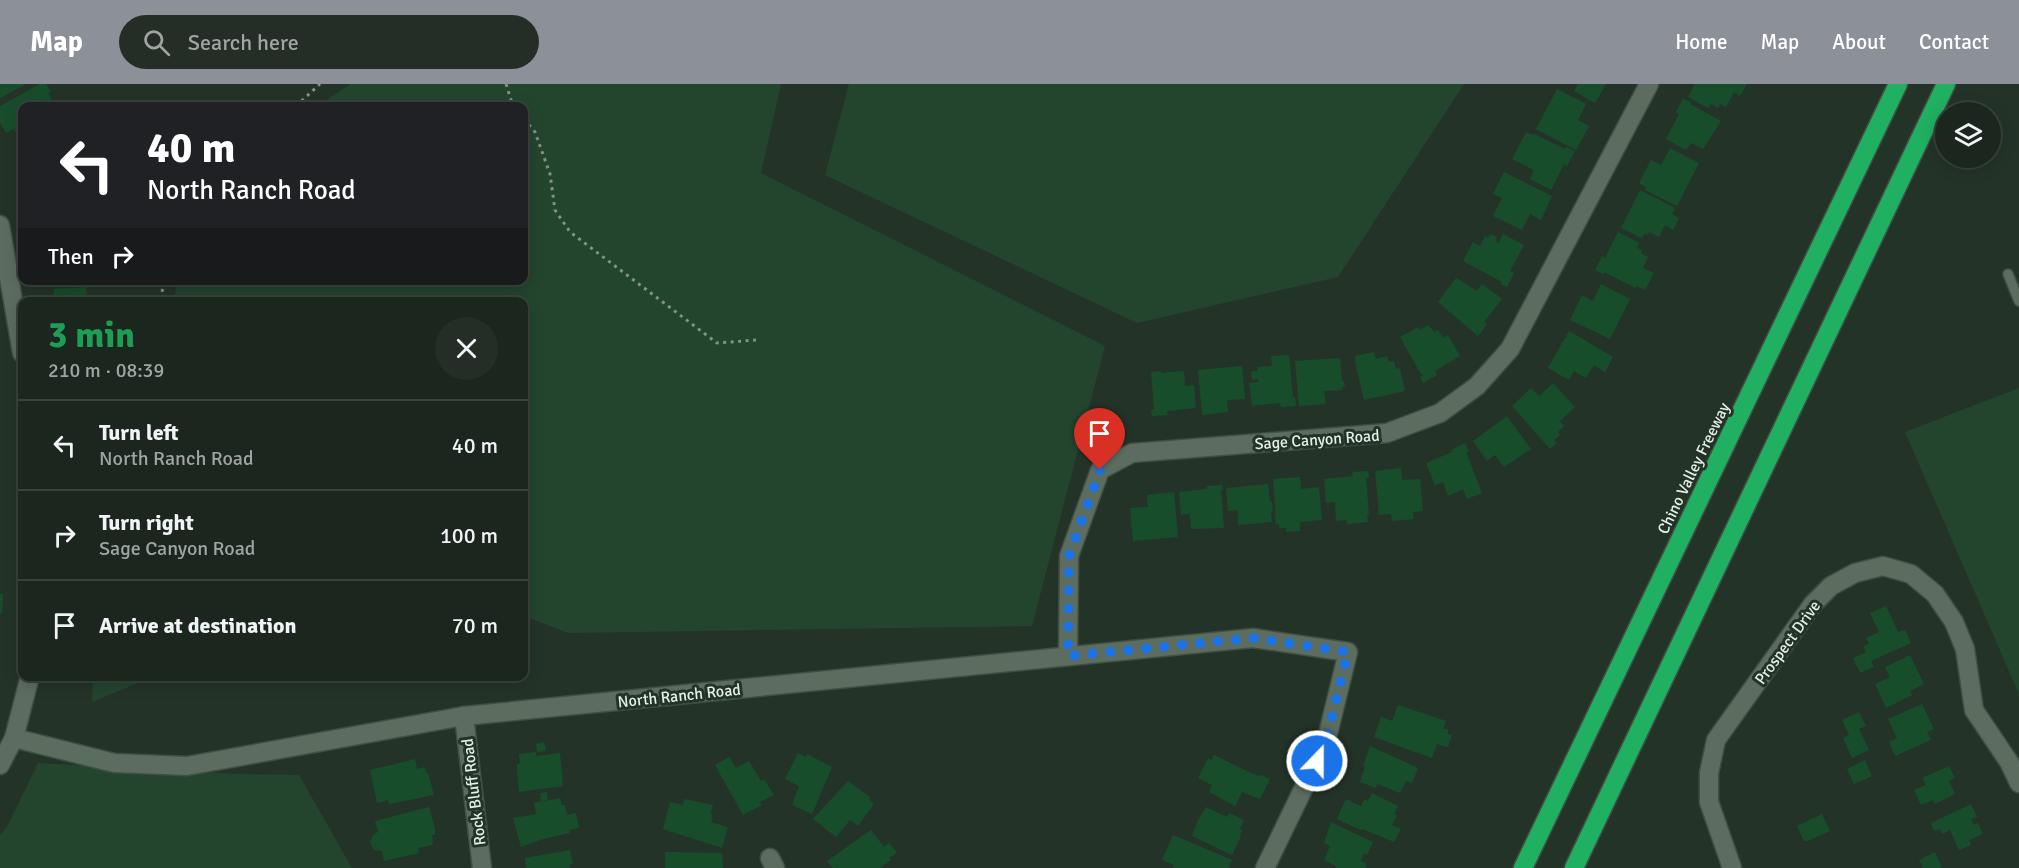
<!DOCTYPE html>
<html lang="en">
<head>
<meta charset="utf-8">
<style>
	:root { --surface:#1b261e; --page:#242e27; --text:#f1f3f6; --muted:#a0a5a4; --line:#39433c; --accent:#8c9099 }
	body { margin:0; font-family:Signika,sans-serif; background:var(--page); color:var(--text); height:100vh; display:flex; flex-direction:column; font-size:22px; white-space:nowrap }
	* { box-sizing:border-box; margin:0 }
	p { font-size:20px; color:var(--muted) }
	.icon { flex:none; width:33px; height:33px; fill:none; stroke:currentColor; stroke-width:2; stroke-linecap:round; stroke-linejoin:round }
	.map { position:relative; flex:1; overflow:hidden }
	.panel { position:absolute; left:18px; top:213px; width:510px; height:384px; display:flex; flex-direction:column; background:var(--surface); border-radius:12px; box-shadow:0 3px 15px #0003,0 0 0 2px var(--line) }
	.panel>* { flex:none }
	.guide { position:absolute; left:18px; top:18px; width:510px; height:183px; border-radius:12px; box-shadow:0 3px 15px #0003,0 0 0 2px var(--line); background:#202124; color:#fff; overflow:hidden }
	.tools { position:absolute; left:1935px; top:18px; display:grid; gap:12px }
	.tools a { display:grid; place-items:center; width:66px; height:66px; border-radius:50%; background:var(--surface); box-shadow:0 3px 15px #0003,0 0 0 2px var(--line); font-size:30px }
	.pin { position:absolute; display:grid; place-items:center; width:51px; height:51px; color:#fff; margin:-62px -26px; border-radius:50% 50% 50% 0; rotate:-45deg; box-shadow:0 0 6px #0007 }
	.pin .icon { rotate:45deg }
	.me { position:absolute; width:66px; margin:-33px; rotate:22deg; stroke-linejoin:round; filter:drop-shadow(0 0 4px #0008) }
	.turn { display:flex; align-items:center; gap:21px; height:126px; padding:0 30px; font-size:27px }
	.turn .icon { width:78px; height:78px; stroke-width:2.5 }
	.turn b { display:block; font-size:42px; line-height:51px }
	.then { display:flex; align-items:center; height:57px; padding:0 30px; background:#0003; gap:12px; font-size:22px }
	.round { display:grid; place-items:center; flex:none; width:63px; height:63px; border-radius:32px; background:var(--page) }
	.head { display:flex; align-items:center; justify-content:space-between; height:102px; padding:0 30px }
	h1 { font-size:36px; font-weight:700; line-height:45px; color:#1e9e55 }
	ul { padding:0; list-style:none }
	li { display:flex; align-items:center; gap:18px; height:90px; padding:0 30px; border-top:2px solid var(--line) }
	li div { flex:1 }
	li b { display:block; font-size:22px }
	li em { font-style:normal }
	header { display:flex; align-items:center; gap:36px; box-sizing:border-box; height:84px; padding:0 30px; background:var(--accent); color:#fff }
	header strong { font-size:28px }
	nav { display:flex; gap:33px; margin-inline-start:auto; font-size:21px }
	.search { width:420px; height:54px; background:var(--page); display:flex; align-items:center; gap:15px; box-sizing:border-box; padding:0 21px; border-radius:33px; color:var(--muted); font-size:22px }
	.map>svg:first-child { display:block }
	.green { fill:#23452e }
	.building { fill:#184d2c }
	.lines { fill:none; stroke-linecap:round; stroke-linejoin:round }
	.lane-casing { stroke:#404e44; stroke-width:12 }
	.street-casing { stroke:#404e44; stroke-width:21 }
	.highway-casing { stroke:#404e44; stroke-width:21 }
	.path { stroke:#849187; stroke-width:3; stroke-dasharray:3 4.5; stroke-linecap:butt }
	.lane { stroke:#5c6d60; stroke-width:9 }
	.street { stroke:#5c6d60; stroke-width:18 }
	.highway { stroke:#20b062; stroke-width:18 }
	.route { stroke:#1a73e8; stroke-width:10; stroke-dasharray:0 18 }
	.labels { text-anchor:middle; stroke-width:6; stroke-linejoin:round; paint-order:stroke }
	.street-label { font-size:16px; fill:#e5efe7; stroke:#243328 }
</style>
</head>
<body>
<header>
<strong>Map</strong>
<div class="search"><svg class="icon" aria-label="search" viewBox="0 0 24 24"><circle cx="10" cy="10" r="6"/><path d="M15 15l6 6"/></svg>Search here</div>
<nav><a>Home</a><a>Map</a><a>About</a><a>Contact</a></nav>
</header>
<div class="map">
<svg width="2019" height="784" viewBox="0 0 2019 784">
	<rect width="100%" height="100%" fill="#243328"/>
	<g class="green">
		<polygon points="351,0 781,0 761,89 1105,262 1032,542 568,549 524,532 524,218 173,217 178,197 524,196 524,22 317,22"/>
		<polygon points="849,0 1464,0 1338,193 1137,239 825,91"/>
		<polygon points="2019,304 2019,610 1905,348"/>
		<polygon points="93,593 94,592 153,593 92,618"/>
		<polygon points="38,679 235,690 299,691 352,784 0,784 0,751 7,743"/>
	</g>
	<g class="building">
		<polygon points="0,0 26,0 0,14"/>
		<polygon points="40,0 46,0 51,8 48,9 55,22 22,22 22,55 20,56 14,45 6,49 0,38 0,22"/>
		<polygon points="1578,0 1606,0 1595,19 1574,7"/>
		<polygon points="1695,0 1747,0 1740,12 1734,8 1726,23 1720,20 1718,24 1711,20 1708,24 1688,13"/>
		<polygon points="1557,5 1586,20 1578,36 1589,42 1576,66 1536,45"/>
		<polygon points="1683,15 1691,18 1690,20 1721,37 1703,65 1691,59 1686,66 1666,55 1679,30 1676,28"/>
		<polygon points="1526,48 1533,51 1534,50 1565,65 1566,63 1575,67 1567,82 1564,80 1551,106 1530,95 1534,86 1512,75"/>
		<polygon points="22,61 22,85 15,63"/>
		<polygon points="1670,64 1699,79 1677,122 1645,106 1646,103 1639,99 1651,76 1661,81"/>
		<polygon points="1504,88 1552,112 1541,136 1530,130 1522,146 1493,132 1502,114 1493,110"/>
		<polygon points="1640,106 1675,124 1672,130 1679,134 1673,146 1665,141 1659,153 1649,148 1648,151 1645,149 1642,154 1621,144"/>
		<polygon points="1618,148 1639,159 1637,164 1642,166 1641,169 1648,173 1643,184 1654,189 1645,206 1636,202 1635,204 1604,188 1603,190 1595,186 1602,172 1605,174"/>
		<polygon points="1490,150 1497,153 1495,157 1499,159 1503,150 1524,161 1510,187 1514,189 1507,203 1501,200 1502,198 1463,177 1473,158 1480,162 1485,152 1488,154"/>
		<polygon points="1456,194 1477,207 1482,200 1502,215 1484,238 1487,240 1478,252 1438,218"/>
		<polygon points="1601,200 1630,215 1610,255 1570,236 1582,211 1593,217"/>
		<polygon points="86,203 87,211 54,213 54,205"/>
		<polygon points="1428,241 1435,248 1438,246 1443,254 1448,251 1460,272 1435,287 1437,291 1423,299 1420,293 1422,292 1400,253 1418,243 1420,246"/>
		<polygon points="1569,247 1613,273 1605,288 1594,281 1586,294 1574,287 1569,296 1548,284"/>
		<polygon points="1374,268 1376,275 1387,272 1389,278 1394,277 1396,285 1400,284 1405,307 1364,316 1355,278 1356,277 1355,272"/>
		<polygon points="1289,271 1293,313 1295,313 1296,322 1281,323 1280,319 1252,322 1249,299 1258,298 1258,295 1252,296 1251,287 1258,287 1257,283 1272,282 1271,272"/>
		<polygon points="1340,274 1342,297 1344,297 1345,303 1342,303 1343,306 1324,307 1326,320 1299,322 1295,277"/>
		<polygon points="1242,282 1245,315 1227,316 1228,328 1202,331 1198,286"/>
		<polygon points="1161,287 1161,289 1184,287 1185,302 1194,301 1196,324 1167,327 1168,331 1152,332 1151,326 1154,325 1151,288"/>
		<polygon points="1553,299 1575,323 1560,337 1564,342 1558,348 1560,351 1554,356 1557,359 1550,365 1512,322 1531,304 1539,312"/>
		<polygon points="1507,332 1531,365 1504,383 1495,371 1487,377 1473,357"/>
		<polygon points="1465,359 1469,368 1466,368 1482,409 1467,415 1463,405 1448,412 1443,398 1435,401 1426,379 1452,368 1451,366"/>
		<polygon points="1401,384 1402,396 1420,395 1423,427 1413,428 1414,435 1392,437 1391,430 1379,431 1375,387"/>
		<polygon points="1368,387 1369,394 1366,394 1369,431 1367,431 1368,438 1347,440 1347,436 1336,437 1335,418 1326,419 1324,395 1353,392 1352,388"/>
		<polygon points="1300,393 1301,405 1319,403 1322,436 1300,438 1300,447 1286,448 1286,444 1279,444 1279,440 1276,440 1273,395"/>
		<polygon points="1268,400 1270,418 1272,417 1273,427 1271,427 1272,438 1238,441 1238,426 1228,427 1226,404"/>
		<polygon points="1222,401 1223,406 1221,406 1224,444 1191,445 1190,430 1181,431 1179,408 1207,405 1207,402"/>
		<polygon points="1174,408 1178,453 1133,457 1130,424 1148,423 1147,411"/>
		<polygon points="0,510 3,510 2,529 0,529"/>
		<polygon points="1886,522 1898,548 1905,546 1911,559 1871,577 1874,583 1860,589 1853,574 1866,568 1863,562 1869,560 1866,554 1879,548 1870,529"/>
		<polygon points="1910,571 1924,600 1910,607 1912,611 1886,624 1875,600 1890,593 1885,583"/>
		<polygon points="1922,620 1934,645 1927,648 1931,656 1895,672 1889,658 1897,654 1888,635"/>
		<polygon points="1398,621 1446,637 1443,645 1448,645 1448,650 1452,651 1448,663 1437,660 1432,674 1374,653 1381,633 1392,637"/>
		<polygon points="1859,628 1866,642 1859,645 1869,666 1852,674 1843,654 1849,651 1842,636"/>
		<polygon points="544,658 546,667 537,668 536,660"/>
		<polygon points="1370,662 1418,684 1412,699 1406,697 1400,709 1377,700 1376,704 1360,698 1365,683 1363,682"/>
		<polygon points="536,668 536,672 560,669 563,702 519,708 517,686 517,680 520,680 519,670"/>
		<polygon points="798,669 806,673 807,670 832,683 812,730 792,721 799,702 785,695"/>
		<polygon points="1214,671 1253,690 1260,692 1261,691 1270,695 1260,715 1242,708 1235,722 1209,708 1212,701 1198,694 1208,674 1212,676"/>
		<polygon points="729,673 736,684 749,677 761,697 764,695 774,711 760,718 762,721 743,731 715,681"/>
		<polygon points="415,675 417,685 425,683 426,689 428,689 434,711 389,720 388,716 377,719 370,686"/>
		<polygon points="1865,676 1872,692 1854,700 1847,685"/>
		<polygon points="1949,682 1955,694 1949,697 1955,710 1935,720 1933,716 1921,721 1914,706 1926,701 1922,694"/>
		<polygon points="848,697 870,713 869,716 874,720 858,742 850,736 836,753 813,735"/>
		<polygon points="547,708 548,716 541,717 540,709"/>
		<polygon points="1372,709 1398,722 1394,730 1397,731 1392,741 1401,745 1394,758 1362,745 1361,746 1337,735 1346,715 1361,722 1364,716 1368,717"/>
		<polygon points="560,714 562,721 565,721 567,731 576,729 579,744 569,746 570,749 543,755 521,763 513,734 536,730 534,719"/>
		<polygon points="684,715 713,721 710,730 713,731 711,738 728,743 722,764 663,745 670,718 683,721"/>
		<polygon points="1971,720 1977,733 1971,735 1974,741 1978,739 1983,750 1969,756 1971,761 1959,766 1950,746 1942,750 1940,745 1934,747 1931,739"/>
		<polygon points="429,723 435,744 435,751 432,751 433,761 418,764 419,769 384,777 382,767 374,766 370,758 373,751 378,748 375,737"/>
		<polygon points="1206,723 1227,733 1229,729 1244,736 1240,745 1242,746 1240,751 1241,752 1232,771 1192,752 1198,736"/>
		<polygon points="1822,730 1830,747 1808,757 1804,757 1797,742"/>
		<polygon points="1331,738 1373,758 1367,771 1364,769 1361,777 1367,780 1365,784 1335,784 1336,782 1324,776 1330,762 1324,759"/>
		<polygon points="871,746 884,763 889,759 897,769 889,774 891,776 880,784 833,784 827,777"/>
		<polygon points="1173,751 1232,776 1228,784 1173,784 1174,781 1162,776"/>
		<polygon points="570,766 573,780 569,781 570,784 526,784 525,774"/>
		<polygon points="665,768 722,769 723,784 665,784"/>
		<polygon points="1935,768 1942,784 1923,784 1919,776"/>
	</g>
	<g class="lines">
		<g class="lane-casing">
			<polyline id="lane" points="2008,190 2019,217"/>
		</g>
		<g class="street-casing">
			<g id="street">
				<polyline points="0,141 22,269"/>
				<polyline points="1068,572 1069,472 1100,386 1132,369 1387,349 1440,329 1477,302 1510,265 1649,0"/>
				<polyline points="464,632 482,784"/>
				<polyline points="14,654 114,679 187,682 464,632 1253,554 1348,568 1326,658 1265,784"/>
				<polyline points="0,681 14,654 30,592"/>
				<polyline points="770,774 775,784"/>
				<polyline points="1732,784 1709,718 1709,689 1716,656 1813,520 1831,502 1855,489 1883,482 1911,490 1935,510 1954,538 1965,565 1974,626 2009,678 2019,699"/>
			</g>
		</g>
		<g class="highway-casing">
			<g id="highway">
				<polyline points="1523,784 1898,0"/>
				<polyline points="1574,784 1946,0"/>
			</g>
		</g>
		<g class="path">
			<polyline points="506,0 513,22"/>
			<polyline points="296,22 320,0"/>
			<polyline points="524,35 535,48 550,90 555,126 570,148 717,259 756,256"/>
			<polyline points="152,218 160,213 166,196"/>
		</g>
		<use href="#lane" class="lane"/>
		<use href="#street" class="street"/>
		<use href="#highway" class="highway"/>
	</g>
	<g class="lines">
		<polyline class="route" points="1100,386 1069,472 1068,572 1253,554 1348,568 1326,658 1317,677"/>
	</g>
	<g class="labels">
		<g class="street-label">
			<text transform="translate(1317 355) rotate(-4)" y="6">Sage Canyon Road</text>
			<text transform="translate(1693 384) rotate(-64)" y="6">Chino Valley Freeway</text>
			<text transform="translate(1787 558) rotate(-54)" y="6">Prospect Drive</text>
			<text transform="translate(679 611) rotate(-6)" y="6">North Ranch Road</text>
			<text transform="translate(473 708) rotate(-97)" y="6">Rock Bluff Road</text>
		</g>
	</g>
</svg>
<div class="tools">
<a><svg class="icon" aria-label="layers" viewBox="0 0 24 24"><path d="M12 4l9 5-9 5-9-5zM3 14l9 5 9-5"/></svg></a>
</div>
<div class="pin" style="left:1100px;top:386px;background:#d93025"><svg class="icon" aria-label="arrive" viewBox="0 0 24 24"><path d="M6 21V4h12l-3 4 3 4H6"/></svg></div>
<svg class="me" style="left:1317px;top:677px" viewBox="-20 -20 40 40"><circle r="17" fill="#1a73e8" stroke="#fff" stroke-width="3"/><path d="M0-11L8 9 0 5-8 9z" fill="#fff"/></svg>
<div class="guide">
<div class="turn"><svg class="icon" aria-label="left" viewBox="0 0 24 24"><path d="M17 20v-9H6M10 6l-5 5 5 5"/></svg><div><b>40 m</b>North Ranch Road</div></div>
<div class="then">Then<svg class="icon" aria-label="right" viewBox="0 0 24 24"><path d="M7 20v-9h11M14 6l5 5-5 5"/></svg></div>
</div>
<section class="panel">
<div class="head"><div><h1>3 min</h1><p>210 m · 08:39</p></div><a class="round"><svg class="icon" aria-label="close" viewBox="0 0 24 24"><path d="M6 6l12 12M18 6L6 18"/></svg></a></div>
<ul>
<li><svg class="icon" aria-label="left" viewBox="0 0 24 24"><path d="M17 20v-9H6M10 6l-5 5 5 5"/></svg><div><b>Turn left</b><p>North Ranch Road</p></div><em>40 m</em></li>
<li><svg class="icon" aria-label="right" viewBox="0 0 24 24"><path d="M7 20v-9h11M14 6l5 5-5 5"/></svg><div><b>Turn right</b><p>Sage Canyon Road</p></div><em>100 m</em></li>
<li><svg class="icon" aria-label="arrive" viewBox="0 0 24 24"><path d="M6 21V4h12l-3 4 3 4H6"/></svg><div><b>Arrive at destination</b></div><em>70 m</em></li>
</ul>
</section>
</div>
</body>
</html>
